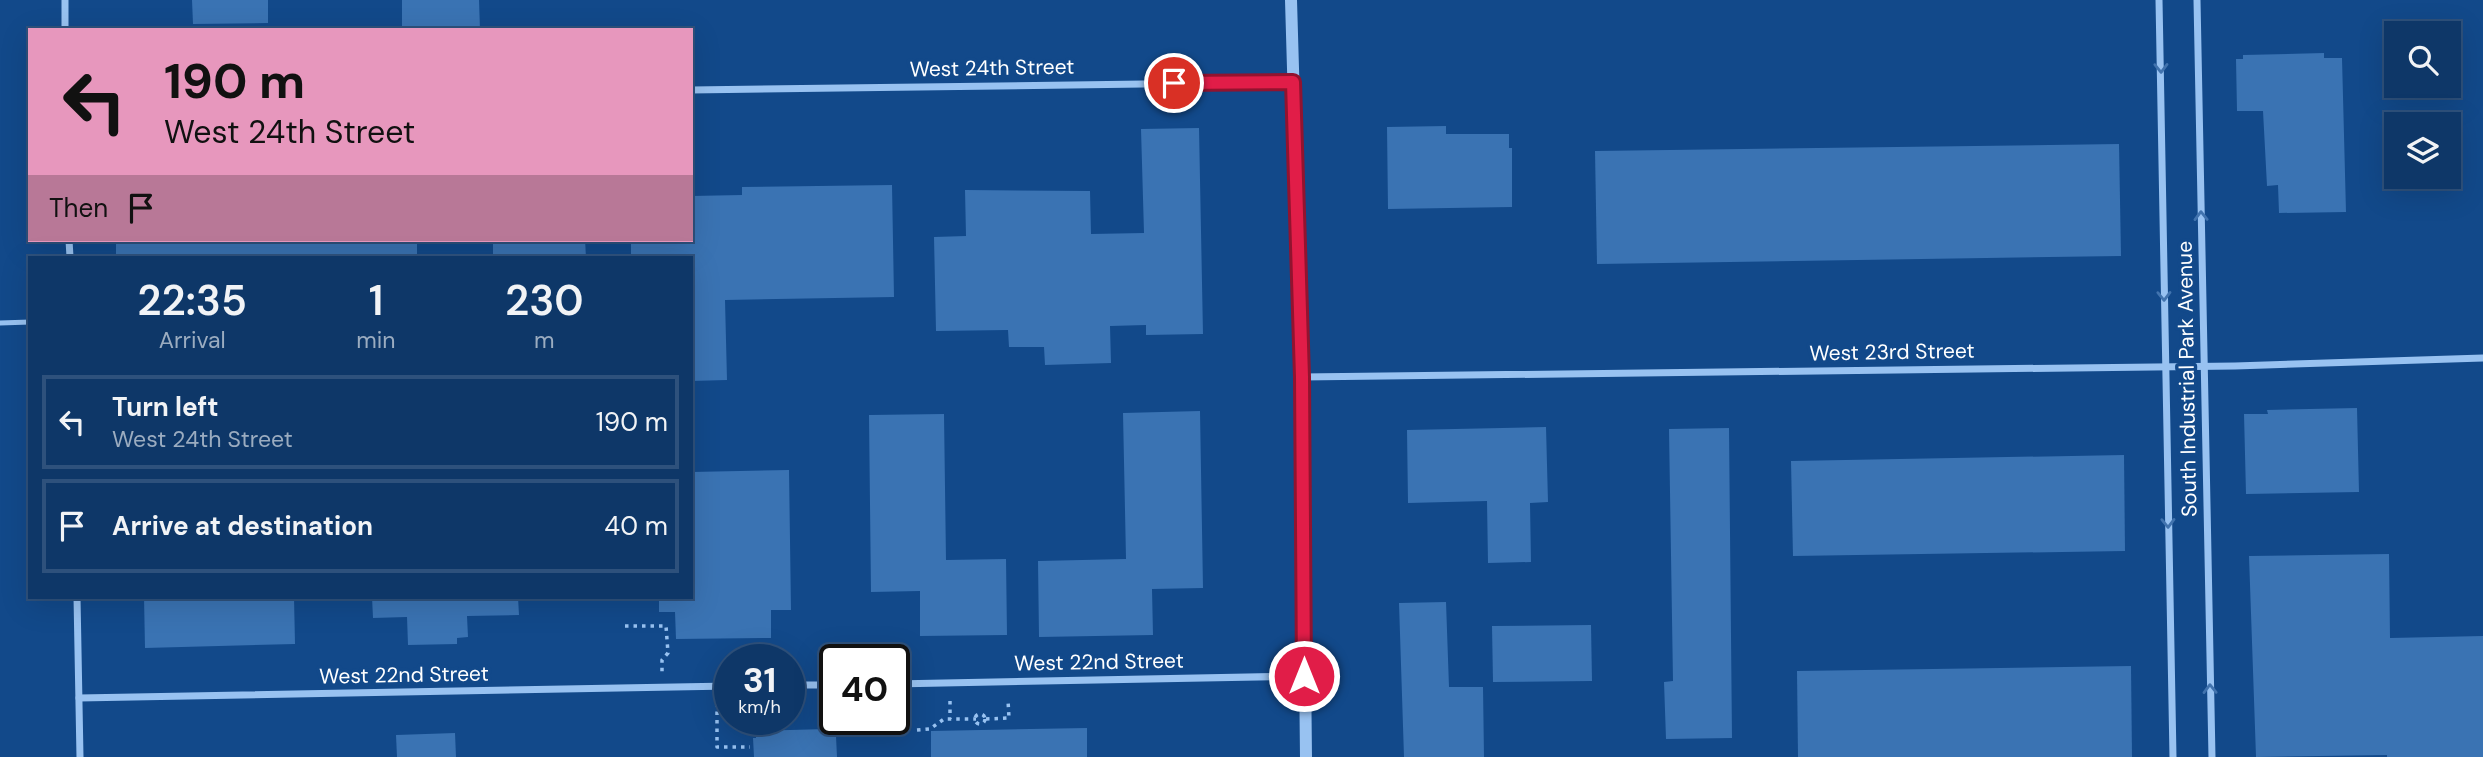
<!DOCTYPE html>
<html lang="en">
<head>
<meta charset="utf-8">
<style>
	:root { --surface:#0e3768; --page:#1c4271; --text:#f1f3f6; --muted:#9bacc0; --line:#2e517c }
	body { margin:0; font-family:"DM Sans",sans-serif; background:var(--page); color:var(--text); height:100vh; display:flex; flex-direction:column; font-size:26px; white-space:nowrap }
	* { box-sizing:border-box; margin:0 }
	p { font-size:23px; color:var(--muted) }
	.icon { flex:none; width:38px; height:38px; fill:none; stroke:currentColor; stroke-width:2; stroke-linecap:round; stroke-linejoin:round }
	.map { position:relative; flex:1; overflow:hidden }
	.side { position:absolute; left:28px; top:256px; width:665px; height:343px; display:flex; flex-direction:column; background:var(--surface); border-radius:0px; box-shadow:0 7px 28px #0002,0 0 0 2px var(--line) }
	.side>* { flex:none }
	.hud { position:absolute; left:28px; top:28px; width:665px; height:214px; border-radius:0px; box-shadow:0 7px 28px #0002,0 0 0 2px var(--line); background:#e797bd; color:#111; overflow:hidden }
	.controls { position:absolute; left:2384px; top:21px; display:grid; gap:14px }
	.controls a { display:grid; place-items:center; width:77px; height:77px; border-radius:0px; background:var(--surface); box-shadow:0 7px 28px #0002,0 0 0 2px var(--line); font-size:35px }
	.speed { position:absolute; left:714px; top:644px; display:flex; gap:14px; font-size:35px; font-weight:700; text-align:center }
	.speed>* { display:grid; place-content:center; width:91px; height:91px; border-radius:50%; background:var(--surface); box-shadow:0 7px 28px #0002,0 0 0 2px var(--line); line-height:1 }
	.speed small { font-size:18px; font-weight:400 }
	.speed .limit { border:4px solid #111; border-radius:10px; background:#fff; color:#111 }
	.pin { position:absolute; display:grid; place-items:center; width:60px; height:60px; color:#fff; margin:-30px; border:4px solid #fff; border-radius:50%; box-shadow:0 2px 7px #0007 }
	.me { position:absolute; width:77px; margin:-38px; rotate:0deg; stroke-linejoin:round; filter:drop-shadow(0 0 5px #0008) }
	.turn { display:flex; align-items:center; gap:24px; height:147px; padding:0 21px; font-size:32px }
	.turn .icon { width:91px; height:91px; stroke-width:2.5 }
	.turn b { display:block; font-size:49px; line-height:60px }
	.then { display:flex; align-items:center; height:66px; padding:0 21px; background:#0003; gap:14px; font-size:26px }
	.eta { display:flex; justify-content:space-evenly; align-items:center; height:119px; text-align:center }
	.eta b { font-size:42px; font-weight:600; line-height:49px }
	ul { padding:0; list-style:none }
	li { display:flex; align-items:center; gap:21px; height:94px; margin:0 14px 10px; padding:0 7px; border:4px solid var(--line); border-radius:0px }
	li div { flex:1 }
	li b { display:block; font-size:26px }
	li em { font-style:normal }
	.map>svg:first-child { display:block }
	.building { fill:#3a73b3 }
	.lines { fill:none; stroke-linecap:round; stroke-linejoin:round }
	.path { stroke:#98c2f1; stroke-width:3.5; stroke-dasharray:3.5 5; stroke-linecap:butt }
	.service { stroke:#98c2f1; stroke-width:5 }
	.minor { stroke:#98c2f1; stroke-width:7 }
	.tertiary { stroke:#98c2f1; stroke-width:12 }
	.oneway { stroke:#4173ae }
	.route-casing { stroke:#92132f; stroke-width:18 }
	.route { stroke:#e11d48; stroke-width:12 }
	.labels { text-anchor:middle; stroke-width:7; stroke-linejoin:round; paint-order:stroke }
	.street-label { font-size:21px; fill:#fff; stroke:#12498a }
</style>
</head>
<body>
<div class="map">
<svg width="2483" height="757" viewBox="0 0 2483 757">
	<rect width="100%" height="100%" fill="#12498a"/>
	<g class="building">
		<polygon points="192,0 268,0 268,23 193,24"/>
		<polygon points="402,0 479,0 480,30 402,30"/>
		<polygon points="2324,53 2324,58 2342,58 2346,212 2279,213 2278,185 2267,186 2263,111 2237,111 2236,59 2243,59 2243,55"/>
		<polygon points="1446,126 1446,134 1509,134 1509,148 1512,148 1512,207 1388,209 1387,127"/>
		<polygon points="1199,128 1203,334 1146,335 1146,325 1110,326 1111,363 1045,365 1044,347 1009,347 1008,330 936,331 934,237 966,236 965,190 1090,191 1091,234 1144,233 1141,129"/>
		<polygon points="2119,144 2121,256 1597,264 1595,151"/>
		<polygon points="892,185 894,297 725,300 727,380 691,381 691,257 631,257 631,240 691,240 691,196 742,195 742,187"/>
		<rect x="116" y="240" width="301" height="17"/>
		<polygon points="493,240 585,240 586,257 493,257"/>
		<polygon points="2357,408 2359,492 2246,494 2244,414 2268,414 2267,410"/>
		<polygon points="1200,411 1203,588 1152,589 1153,635 1039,637 1038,561 1126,559 1123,413"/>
		<polygon points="944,414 946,560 1006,559 1007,635 920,636 920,591 871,592 869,415"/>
		<polygon points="1546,427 1548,502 1530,503 1531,562 1488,563 1487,501 1408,503 1407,430"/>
		<polygon points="1729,428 1732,738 1666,739 1664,682 1673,681 1669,429"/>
		<polygon points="2124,455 2125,551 1793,556 1791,461"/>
		<polygon points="789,470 791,610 771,610 771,638 676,639 675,612 659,612 659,597 691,597 691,472"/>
		<polygon points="2389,554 2390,638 2483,636 2483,757 2387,757 2387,755 2256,757 2249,556"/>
		<polygon points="144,597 294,597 295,644 145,648"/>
		<polygon points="372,597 518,597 519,615 467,616 468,637 457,638 457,644 408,645 407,617 373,618"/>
		<polygon points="1446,602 1449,687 1483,687 1484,757 1404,757 1399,603"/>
		<polygon points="1591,625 1592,681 1493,682 1492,626"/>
		<polygon points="2131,666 2132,757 1798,757 1797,671"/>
		<polygon points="1087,728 1087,757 931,757 931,731"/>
		<polygon points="827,729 827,736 836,736 837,757 754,757 753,738 756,738 756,731"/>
		<polygon points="455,733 456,757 397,757 396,735"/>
	</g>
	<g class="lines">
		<g class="path">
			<polyline points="625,626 666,626 668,653 662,660 662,672"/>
			<polyline points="950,701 950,719"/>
			<polyline points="717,703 717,747 750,747"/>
			<circle cx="980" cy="719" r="5"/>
			<polyline points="986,719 1009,718 1008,700"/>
			<polyline points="917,730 930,729 944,719 976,719"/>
		</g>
		<polyline class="service" points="0,323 30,322"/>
		<g class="minor">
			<polyline points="65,0 65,30"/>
			<polyline points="2159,0 2173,757"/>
			<polyline points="2197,0 2212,757"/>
			<polyline points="691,90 1293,82"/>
			<polyline points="69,240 70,257"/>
			<polyline points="1302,377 2235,366 2483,358"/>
			<polyline points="77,597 80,757"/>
			<polyline points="894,684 1304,676"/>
			<polyline points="789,685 835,685"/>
			<polyline points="79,698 730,686"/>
		</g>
		<polyline class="tertiary" points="1291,0 1302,377 1306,757"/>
	</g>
	<defs><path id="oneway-chevron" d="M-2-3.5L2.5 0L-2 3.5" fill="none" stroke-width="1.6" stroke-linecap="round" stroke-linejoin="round" transform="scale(1.75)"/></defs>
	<g class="oneway">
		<use href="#oneway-chevron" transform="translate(2161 68) rotate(89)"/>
		<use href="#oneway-chevron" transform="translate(2201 216) rotate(-91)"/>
		<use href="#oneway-chevron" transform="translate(2164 296) rotate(89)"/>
		<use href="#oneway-chevron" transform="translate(2168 523) rotate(89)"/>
		<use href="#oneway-chevron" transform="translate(2210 689) rotate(-91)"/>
	</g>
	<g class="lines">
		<g class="route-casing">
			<polyline id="route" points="1174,83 1293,82 1302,377 1304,676"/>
		</g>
		<use href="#route" class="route"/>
	</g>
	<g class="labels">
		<g class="street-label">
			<text transform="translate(992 68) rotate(-1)" y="7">West 24th Street</text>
			<text transform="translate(1892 352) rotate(-1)" y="7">West 23rd Street</text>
			<text transform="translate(2187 379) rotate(-91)" y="7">South Industrial Park Avenue</text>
			<text transform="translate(1099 662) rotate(-1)" y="7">West 22nd Street</text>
			<text transform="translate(404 675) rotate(-1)" y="7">West 22nd Street</text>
		</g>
	</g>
</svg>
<div class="controls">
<a><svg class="icon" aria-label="search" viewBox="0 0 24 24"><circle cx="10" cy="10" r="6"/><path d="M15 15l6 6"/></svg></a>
<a><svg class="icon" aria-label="layers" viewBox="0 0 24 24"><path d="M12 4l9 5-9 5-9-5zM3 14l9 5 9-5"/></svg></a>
</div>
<div class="speed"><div>31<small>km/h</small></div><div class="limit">40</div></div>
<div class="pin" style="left:1174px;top:83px;background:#d93025"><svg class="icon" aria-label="arrive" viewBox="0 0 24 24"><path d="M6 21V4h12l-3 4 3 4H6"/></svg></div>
<svg class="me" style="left:1304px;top:676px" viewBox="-20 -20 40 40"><circle r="17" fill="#e11d48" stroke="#fff" stroke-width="3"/><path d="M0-11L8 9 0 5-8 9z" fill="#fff"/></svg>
<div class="hud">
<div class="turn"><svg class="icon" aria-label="left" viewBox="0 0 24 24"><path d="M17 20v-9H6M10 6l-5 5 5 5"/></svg><div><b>190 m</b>West 24th Street</div></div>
<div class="then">Then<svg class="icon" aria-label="arrive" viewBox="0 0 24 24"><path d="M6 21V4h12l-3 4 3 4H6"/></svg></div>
</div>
<section class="side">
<div class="eta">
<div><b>22:35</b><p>Arrival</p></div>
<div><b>1</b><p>min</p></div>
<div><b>230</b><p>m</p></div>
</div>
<ul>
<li><svg class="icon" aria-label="left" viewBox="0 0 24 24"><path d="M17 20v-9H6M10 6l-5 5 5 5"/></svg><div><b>Turn left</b><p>West 24th Street</p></div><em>190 m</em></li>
<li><svg class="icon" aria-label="arrive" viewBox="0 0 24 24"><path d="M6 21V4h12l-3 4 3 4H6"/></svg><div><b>Arrive at destination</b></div><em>40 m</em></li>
</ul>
</section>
</div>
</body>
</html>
